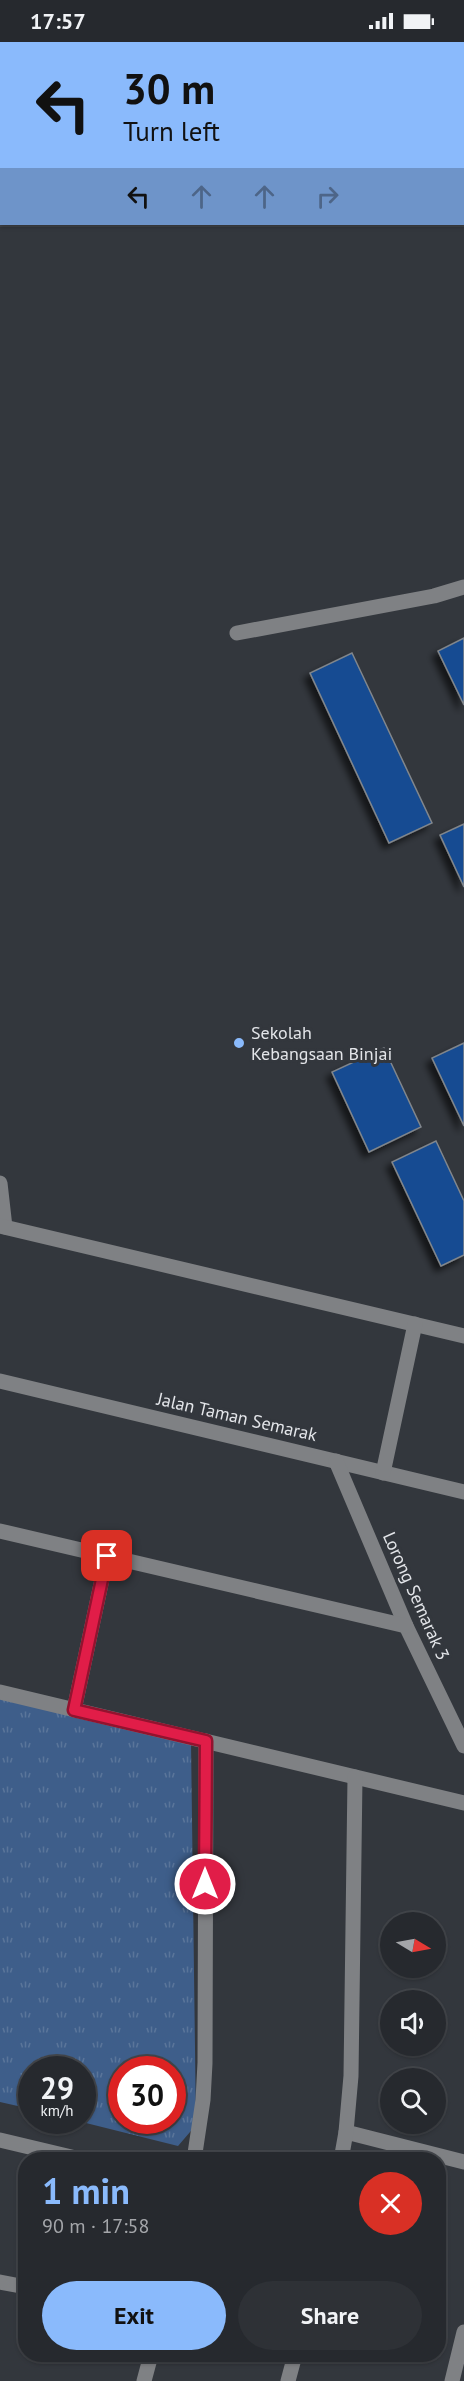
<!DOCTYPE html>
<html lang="en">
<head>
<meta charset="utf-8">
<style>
	:root { --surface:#26292e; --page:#2e3136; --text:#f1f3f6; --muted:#a4a6aa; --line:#42454a; --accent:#8abafc }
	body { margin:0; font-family:"PT Sans",sans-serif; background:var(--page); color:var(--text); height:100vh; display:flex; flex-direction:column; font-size:22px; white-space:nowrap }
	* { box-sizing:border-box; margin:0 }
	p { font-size:20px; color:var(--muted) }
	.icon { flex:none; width:33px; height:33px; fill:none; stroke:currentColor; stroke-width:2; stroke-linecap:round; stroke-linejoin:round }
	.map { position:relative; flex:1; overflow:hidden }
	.drawer { position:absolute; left:18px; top:2110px; width:428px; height:210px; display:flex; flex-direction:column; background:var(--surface); border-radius:24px; box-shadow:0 2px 4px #0004,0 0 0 2px var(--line) }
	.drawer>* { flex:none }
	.banner { position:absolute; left:0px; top:0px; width:465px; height:183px; box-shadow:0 2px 4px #0004,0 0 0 2px var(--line); background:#8abafc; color:#111; overflow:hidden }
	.needle { width:39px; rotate:100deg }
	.buttons { position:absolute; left:380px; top:1870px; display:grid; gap:12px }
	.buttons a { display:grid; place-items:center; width:66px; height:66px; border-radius:50%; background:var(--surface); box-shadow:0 2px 4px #0004,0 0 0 2px var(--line); font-size:30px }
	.speed { position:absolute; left:18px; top:2014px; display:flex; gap:12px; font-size:30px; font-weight:700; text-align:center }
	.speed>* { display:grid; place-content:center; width:78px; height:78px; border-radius:50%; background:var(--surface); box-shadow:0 2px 4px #0004,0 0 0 2px var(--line); line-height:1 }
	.speed small { font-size:15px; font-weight:400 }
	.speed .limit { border:9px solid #d22; background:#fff; color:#111 }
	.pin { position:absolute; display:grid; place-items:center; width:51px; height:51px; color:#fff; margin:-26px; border-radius:12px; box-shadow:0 3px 9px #0006 }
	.me { position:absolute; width:66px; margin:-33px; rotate:0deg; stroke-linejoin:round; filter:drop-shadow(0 0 4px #0008) }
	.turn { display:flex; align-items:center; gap:21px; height:126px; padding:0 24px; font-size:27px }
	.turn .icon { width:78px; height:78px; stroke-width:2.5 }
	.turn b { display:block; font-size:42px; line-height:51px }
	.lanes { display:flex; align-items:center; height:57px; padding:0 24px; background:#0003; justify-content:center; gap:30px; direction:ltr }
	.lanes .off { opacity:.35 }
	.round { display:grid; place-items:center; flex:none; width:63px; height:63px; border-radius:32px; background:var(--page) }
	.overview { display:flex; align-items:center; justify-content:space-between; height:102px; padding:0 24px }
	h1 { font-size:36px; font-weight:600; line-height:45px; color:var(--accent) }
	.action { display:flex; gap:12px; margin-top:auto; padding:12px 24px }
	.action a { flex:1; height:69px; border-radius:36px; background:var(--accent); color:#111; font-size:24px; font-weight:600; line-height:69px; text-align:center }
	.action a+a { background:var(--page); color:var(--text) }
	.status { display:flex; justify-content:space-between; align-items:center; height:42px; padding:0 30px; background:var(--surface); direction:ltr }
	.status svg { height:16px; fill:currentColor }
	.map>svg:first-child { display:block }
	.park { fill:url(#park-tufts); fill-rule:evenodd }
	.building { fill:#144c92; stroke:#81868c; stroke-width:1.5; filter:url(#shadow) }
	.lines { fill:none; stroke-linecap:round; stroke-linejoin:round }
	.minor { stroke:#7f8184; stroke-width:15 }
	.major { stroke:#c6cad0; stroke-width:15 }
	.route-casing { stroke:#92132f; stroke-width:15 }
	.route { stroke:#e11d48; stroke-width:10 }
	.poi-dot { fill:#8abafc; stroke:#33373d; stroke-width:2 }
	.labels { text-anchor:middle; stroke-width:6; stroke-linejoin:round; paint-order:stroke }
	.poi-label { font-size:18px; fill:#e3e5e9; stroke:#33373d; text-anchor:start }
	.street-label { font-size:18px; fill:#e3e5e9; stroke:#33373d }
</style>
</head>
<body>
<div class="status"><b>17:57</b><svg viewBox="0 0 49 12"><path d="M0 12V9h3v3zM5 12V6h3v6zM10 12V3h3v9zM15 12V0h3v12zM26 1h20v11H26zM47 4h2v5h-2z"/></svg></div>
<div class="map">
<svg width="464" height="2339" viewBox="0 0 464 2339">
	<defs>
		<pattern id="park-tufts" width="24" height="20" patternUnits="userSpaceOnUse" patternTransform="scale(1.5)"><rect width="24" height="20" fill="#3e5e8a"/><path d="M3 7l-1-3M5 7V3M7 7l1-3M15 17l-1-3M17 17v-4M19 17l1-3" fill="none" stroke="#5a759a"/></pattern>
		<filter id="shadow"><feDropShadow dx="-5.5" dy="5.5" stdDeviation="3" flood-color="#0009"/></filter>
	</defs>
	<rect width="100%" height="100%" fill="#33373d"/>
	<path class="park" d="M0 1656 191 1700 196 2083 178 2104 78 2079H82V2028H32L31 2067 0 2060ZM122 2028H172V2079H122Z"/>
	<g class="building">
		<polygon points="464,596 464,663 438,609"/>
		<polygon points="352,611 432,781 389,801 310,631"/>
		<polygon points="464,782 464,845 440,793"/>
		<polygon points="464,1001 464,1084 432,1016"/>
		<polygon points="384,1006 421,1085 369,1110 332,1030"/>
		<polygon points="436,1099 464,1159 464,1213 441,1224 392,1120"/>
	</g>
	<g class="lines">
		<g class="minor">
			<polyline points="237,591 434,554 464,545"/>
			<polyline points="0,1141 5,1185"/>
			<polyline points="0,1184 464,1294"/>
			<polyline points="0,1339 464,1450"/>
			<polyline points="336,1419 406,1584 464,1704"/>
			<polyline points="383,1431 415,1282"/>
			<polyline points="0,1489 406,1584"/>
			<polyline points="0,1650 464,1761"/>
			<polyline points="74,1668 107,1514"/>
			<polyline points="346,2090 464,2120"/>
			<polyline points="0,2098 84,2118"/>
			<polyline points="194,2118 203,2058 205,2021 206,1699"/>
			<polyline points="341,2118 346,2090 351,2034 355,1735"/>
			<polyline points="0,2240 26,2245"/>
			<polyline points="144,2339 151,2313"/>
			<polyline points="288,2339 295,2313"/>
			<polyline points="452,2339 464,2290"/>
		</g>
		<g class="major">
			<polyline points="437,0 438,2"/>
			<polyline points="464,57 464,58"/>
		</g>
	</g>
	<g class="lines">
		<g class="route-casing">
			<polyline id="route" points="107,1514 74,1668 206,1699 205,1842"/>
		</g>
		<use href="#route" class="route"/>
	</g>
	<circle class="poi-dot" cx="239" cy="1001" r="6"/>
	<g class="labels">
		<g class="poi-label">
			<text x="251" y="997">Sekolah<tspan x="251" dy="21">Kebangsaan Binjai</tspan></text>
		</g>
		<g class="street-label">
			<text transform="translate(237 1375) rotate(13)" y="6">Jalan Taman Semarak</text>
			<text transform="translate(416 1554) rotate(66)" y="6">Lorong Semarak 3</text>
		</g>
	</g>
</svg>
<div class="buttons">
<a><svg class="needle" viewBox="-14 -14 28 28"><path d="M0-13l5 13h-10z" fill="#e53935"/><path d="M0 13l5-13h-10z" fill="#a4a6aa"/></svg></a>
<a><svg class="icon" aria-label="sound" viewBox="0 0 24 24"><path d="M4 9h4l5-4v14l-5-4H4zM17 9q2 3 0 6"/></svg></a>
<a><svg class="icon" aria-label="search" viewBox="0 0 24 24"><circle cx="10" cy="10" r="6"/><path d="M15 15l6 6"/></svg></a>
</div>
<div class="speed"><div>29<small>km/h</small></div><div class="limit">30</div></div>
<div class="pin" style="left:107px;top:1514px;background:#d93025"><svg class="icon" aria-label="arrive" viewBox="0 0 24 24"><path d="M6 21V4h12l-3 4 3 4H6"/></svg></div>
<svg class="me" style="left:205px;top:1842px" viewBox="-20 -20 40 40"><circle r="17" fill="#e11d48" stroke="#fff" stroke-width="3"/><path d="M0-11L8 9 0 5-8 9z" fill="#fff"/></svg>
<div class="banner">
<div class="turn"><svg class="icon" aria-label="left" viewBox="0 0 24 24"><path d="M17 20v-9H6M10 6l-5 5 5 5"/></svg><div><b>30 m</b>Turn left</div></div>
<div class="lanes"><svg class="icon" aria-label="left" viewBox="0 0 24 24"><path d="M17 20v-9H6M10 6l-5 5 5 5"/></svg><svg class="icon off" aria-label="ahead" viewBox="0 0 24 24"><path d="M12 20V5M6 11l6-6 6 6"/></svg><svg class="icon off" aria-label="ahead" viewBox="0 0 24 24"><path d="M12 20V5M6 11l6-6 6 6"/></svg><svg class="icon off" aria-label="right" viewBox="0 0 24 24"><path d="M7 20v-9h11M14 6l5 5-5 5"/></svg></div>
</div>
<section class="drawer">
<div class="overview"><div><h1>1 min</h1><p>90 m · 17:58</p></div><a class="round" style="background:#d93025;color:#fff"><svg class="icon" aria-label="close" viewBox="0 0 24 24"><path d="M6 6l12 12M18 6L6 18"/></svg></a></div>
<div class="action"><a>Exit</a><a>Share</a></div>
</section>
</div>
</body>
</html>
